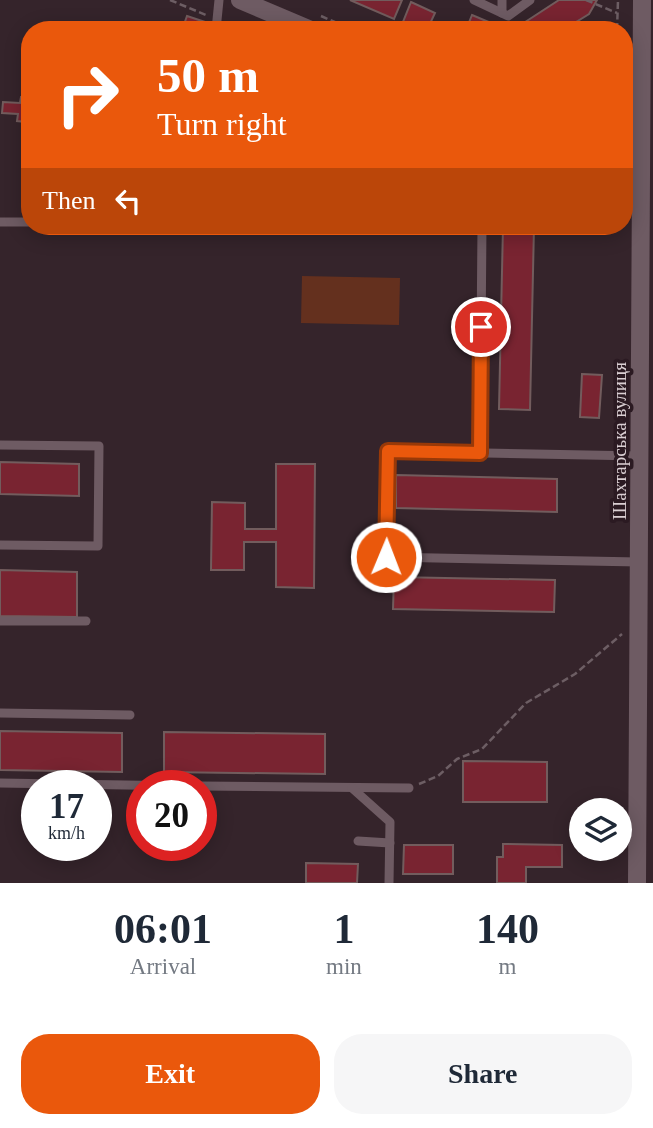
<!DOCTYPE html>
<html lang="en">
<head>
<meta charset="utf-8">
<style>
	:root { --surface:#fff; --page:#f6f6f7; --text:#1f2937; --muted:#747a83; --accent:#ea580c }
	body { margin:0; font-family:Georgia,serif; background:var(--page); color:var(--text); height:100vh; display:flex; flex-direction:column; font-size:26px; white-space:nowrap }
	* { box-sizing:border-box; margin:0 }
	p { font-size:23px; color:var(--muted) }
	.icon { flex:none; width:38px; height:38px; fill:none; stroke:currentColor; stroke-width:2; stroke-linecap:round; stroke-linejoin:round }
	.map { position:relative; height:883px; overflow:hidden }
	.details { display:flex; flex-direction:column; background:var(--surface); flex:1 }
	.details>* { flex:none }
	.hud { position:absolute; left:21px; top:21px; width:612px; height:214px; border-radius:28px; box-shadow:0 4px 18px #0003; background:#ea580c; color:#fff; overflow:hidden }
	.controls { position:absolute; left:569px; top:798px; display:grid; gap:14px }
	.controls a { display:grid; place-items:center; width:63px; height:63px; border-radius:50%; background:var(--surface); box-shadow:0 4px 18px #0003; font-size:35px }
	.speed { position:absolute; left:21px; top:770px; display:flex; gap:14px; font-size:35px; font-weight:700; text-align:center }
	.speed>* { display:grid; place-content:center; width:91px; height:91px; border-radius:50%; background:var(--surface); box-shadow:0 4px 18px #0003; line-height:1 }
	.speed small { font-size:18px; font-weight:400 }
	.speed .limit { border:10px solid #d22; background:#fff; color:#111 }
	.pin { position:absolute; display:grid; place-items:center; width:60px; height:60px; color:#fff; margin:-30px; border:4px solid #fff; border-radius:50%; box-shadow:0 2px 7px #0007 }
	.me { position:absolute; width:77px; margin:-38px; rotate:1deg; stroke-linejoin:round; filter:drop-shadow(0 0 5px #0008) }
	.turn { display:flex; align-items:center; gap:24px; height:147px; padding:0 21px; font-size:32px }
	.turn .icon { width:91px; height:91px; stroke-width:2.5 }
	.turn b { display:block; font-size:49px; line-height:60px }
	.then { display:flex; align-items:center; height:66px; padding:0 21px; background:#0003; gap:14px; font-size:26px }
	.eta { display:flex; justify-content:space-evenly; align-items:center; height:119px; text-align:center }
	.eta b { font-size:42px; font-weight:700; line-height:49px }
	.action { display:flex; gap:14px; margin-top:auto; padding:14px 21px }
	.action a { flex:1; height:80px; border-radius:28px; background:var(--accent); color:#fff; font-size:28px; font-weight:700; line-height:80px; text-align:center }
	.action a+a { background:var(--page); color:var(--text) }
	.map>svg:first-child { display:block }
	.green { fill:#64301e }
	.building { fill:#792431; stroke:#725c5d; stroke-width:2 }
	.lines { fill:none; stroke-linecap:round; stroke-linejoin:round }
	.path { stroke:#6d5e64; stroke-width:2.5; stroke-dasharray:7 3.5; stroke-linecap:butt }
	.lane { stroke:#6e5b63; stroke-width:9 }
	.street { stroke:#6e5b63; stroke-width:18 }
	.route-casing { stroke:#983908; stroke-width:18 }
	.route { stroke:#ea580c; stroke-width:12 }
	.labels { text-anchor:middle; stroke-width:7; stroke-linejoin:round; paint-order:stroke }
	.street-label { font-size:19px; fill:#dacfd3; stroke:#2b1a22 }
</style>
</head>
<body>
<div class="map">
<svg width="653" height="883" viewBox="0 0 653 883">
	<rect width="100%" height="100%" fill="#35242b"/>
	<polygon class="green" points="302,276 400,278 399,325 301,323"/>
	<g class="building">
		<polygon points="350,0 402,0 394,19"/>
		<polygon points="559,0 597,0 589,14 563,30 513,30"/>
		<polygon points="411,2 435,13 427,30 403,22"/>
		<polygon points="472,15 491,23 509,30 466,30"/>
		<polygon points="187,16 208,23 206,30 182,30"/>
		<polygon points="28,90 30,91 30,135 29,130 25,130 26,122 17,121 18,114 2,113 3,102 20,103 21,97 28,97"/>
		<polygon points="503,226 534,226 530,410 499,409"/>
		<polygon points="582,374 602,375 599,418 580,417"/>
		<polygon points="0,462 79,464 79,496 0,494"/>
		<polygon points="276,464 315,464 314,588 276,587 276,542 244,542 244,570 211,570 212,502 245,503 245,529 276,529"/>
		<polygon points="396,475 557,479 557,512 396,508"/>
		<polygon points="0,570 77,572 77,617 0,616"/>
		<polygon points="394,577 555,580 554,612 393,609"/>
		<polygon points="0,731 122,733 122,772 0,770"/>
		<polygon points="164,732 325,734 325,774 164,772"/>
		<polygon points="463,761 547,762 547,802 463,802"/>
		<polygon points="503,844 562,845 562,867 526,867 526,883 497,883 497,857 503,857"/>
		<polygon points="404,845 453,845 453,874 403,874"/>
		<polygon points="306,863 358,864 357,883 306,883"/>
	</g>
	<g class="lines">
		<g class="path">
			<polyline points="170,0 206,15"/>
			<polyline points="586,0 617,13"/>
			<polyline points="321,16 353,30"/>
			<polyline points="228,24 241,30"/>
			<polyline points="617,30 618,0"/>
			<polyline points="419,784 438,776 457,759 482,749 526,703 575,674 622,634"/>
		</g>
		<g class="lane">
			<polyline points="474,0 508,16 530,0"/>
			<polyline points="502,13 502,0"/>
			<polyline points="216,30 219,0"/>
			<polyline points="0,222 30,222"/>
			<polyline points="0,445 99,446 98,546 0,545"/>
			<polyline points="480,453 482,226"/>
			<polyline points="639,562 386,557 388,451 640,456"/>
			<polyline points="0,621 86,621"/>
			<polyline points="0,713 130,715"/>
			<polyline points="0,783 188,786"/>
			<polyline points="201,786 409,788"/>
			<polyline points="352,788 390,822 389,883"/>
			<polyline points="358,841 390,843"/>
		</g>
		<g class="street">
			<polyline points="240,0 311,30"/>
			<polyline points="637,883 642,0"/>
		</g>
	</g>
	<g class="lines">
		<g class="route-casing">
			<polyline id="route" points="386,557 388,451 480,453 481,327"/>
		</g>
		<use href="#route" class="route"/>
	</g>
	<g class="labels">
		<g class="street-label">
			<text transform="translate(619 441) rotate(-90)" y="7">Шахтарська вулиця</text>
		</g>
	</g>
</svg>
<div class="controls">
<a><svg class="icon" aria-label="layers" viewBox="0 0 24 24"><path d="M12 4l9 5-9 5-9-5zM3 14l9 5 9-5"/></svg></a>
</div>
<div class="speed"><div>17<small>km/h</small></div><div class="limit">20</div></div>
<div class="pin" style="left:481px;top:327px;background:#d93025"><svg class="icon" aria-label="arrive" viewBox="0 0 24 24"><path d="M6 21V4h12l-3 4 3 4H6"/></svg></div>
<svg class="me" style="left:386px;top:557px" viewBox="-20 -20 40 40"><circle r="17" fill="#ea580c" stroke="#fff" stroke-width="3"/><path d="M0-11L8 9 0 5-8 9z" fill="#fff"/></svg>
<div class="hud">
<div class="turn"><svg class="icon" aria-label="right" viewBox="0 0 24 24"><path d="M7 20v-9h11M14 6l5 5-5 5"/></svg><div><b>50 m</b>Turn right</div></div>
<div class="then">Then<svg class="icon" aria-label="left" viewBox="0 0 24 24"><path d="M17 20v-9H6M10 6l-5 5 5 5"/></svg></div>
</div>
</div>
<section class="details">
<div class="eta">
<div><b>06:01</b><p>Arrival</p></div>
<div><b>1</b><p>min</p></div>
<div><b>140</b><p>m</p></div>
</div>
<div class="action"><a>Exit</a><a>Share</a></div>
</section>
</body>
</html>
